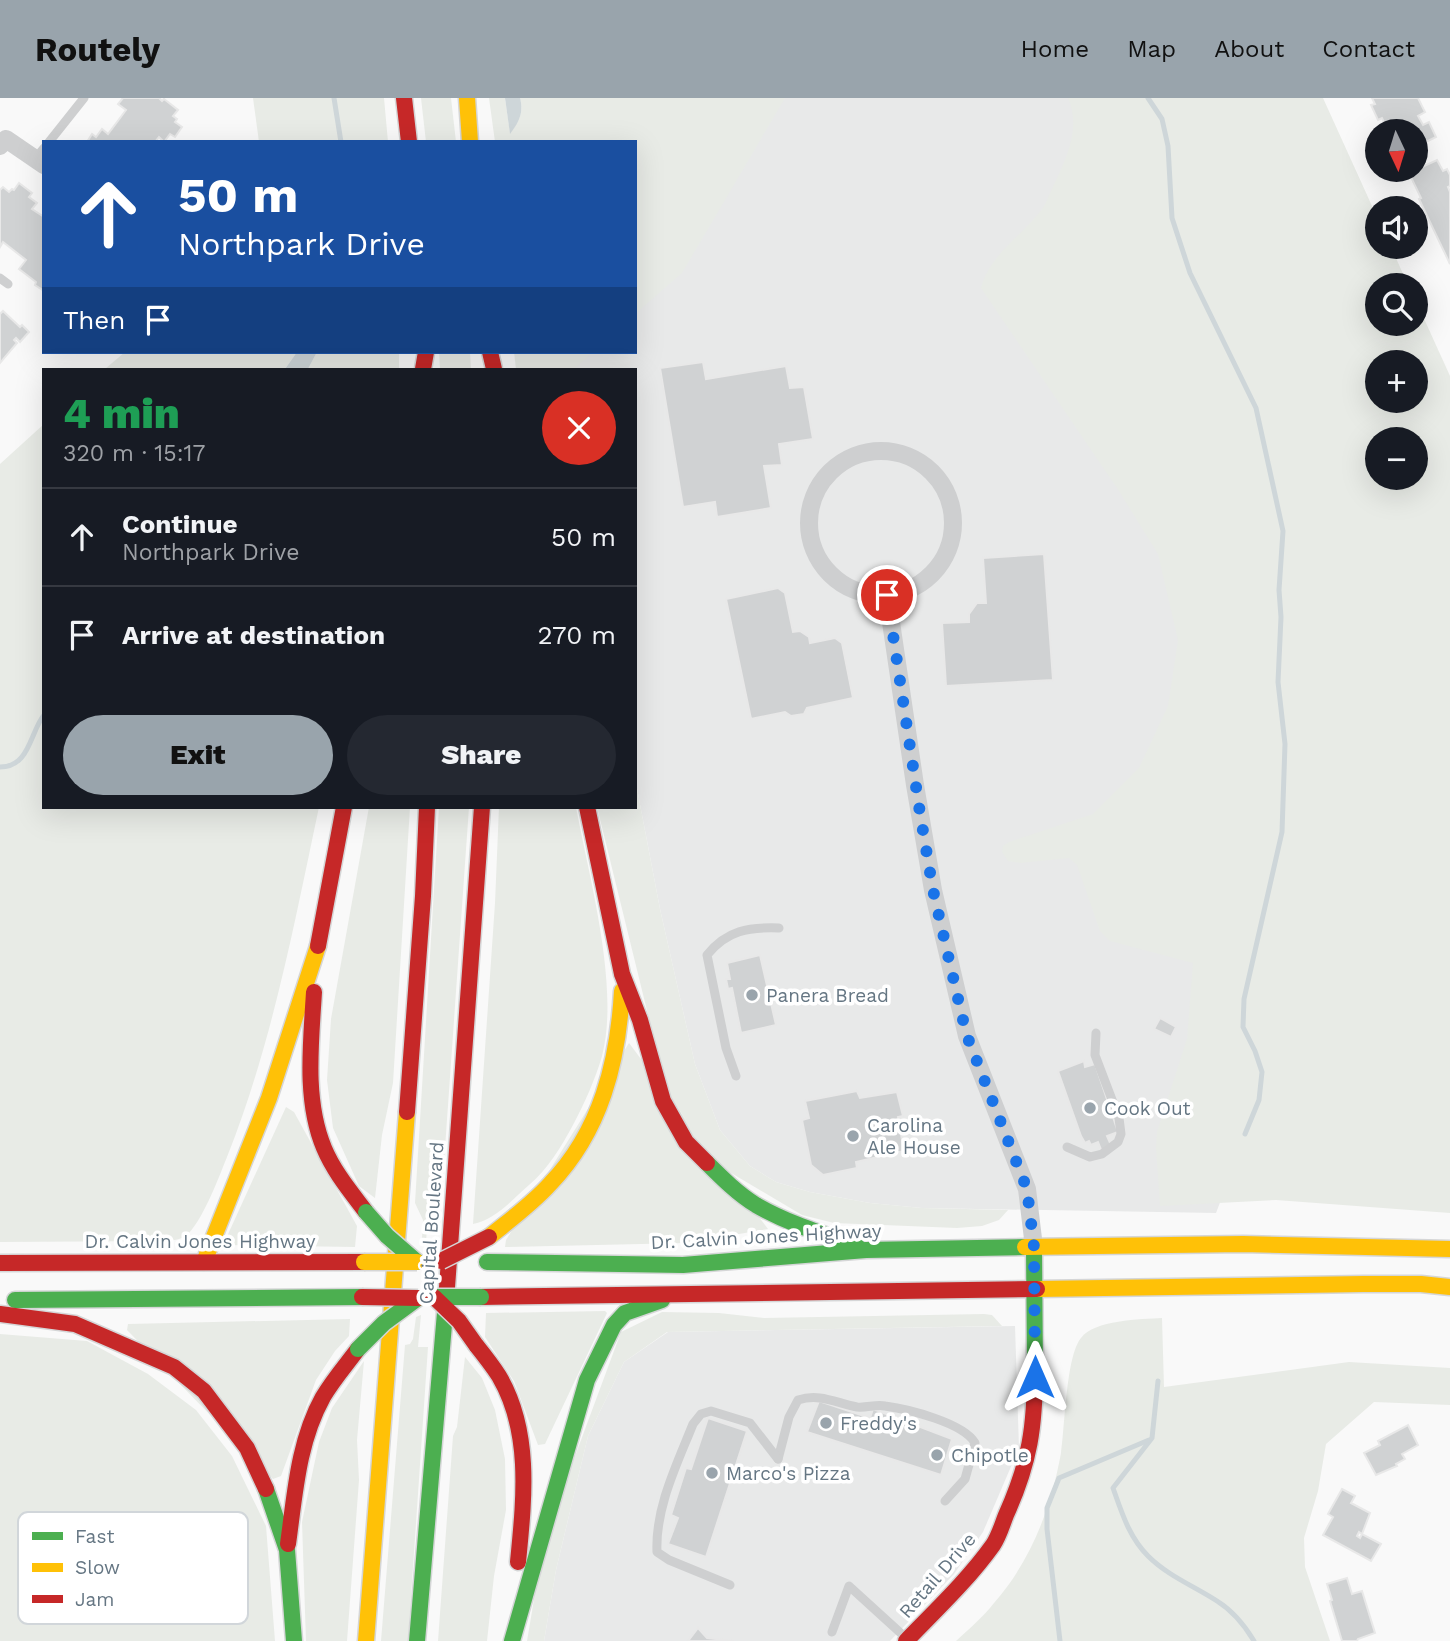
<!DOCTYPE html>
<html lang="en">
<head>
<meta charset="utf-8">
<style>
	:root { --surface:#171b24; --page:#242831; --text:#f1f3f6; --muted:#9ea1a6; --line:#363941; --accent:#99a4ac }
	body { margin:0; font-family:"Work Sans",sans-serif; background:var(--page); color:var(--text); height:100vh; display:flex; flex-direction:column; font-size:26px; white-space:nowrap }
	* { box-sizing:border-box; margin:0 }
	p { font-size:23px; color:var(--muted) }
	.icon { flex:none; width:38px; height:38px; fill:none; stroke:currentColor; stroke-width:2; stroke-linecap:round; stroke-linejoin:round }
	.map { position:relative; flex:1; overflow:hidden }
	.details { position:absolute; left:42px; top:270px; width:595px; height:441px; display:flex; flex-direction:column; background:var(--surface); border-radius:0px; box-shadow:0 7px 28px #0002 }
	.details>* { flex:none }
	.banner { position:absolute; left:42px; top:42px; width:595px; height:214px; border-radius:0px; box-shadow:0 7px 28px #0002; background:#1a4fa0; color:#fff; overflow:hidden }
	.needle { width:46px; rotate:176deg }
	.controls { position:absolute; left:1365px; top:21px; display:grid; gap:14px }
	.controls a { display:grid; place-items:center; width:63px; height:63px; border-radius:50%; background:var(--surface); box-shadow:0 7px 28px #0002; font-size:35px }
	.pin { position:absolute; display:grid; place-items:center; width:60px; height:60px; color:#fff; margin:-30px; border:4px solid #fff; border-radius:50%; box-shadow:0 2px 7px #0007 }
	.me { position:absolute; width:77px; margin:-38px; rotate:0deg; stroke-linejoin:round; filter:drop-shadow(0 0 5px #0008) }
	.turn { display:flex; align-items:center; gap:24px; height:147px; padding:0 21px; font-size:32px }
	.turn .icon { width:91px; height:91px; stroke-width:2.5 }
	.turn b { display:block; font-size:49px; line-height:60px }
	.then { display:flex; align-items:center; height:66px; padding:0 21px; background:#0003; gap:14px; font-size:26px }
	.round { display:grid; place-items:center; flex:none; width:74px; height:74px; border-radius:37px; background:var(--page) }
	.head { display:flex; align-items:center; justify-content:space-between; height:119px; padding:0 21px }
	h1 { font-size:42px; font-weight:800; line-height:52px; color:#1e9e55 }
	.button { display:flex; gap:14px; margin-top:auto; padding:14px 21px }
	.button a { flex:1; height:80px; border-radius:42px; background:var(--accent); color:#111; font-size:28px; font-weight:800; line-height:80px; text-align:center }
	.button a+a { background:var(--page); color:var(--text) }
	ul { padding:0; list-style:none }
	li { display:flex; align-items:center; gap:21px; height:98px; padding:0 21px; border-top:2px solid var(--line) }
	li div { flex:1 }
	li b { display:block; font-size:26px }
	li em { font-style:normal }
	header { display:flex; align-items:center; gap:42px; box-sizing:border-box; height:98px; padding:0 35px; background:var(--accent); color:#111 }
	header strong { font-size:33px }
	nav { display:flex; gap:38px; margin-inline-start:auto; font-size:24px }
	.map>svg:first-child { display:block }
	.built { fill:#e8e9e9 }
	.green { fill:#e8ebe6; fill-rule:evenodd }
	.water { fill:#ced6d9 }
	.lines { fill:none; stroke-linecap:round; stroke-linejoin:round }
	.stream { stroke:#ced6d9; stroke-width:5 }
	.building { fill:#d0d2d3; stroke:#e8e8e8; stroke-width:2 }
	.fast-casing { stroke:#d5d6d7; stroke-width:19 }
	.slow-casing { stroke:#d5d6d7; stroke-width:19 }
	.jam-casing { stroke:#d5d6d7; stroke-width:19 }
	.lane { stroke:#cecfd0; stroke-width:9 }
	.street { stroke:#cecfd0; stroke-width:18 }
	.fast { stroke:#4caf50; stroke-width:16 }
	.slow { stroke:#ffc107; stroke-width:16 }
	.jam { stroke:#c62828; stroke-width:16 }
	.fast-bridge-casing { stroke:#d5d6d6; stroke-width:19; stroke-linecap:butt }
	.slow-bridge-casing { stroke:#d5d6d6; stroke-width:19; stroke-linecap:butt }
	.jam-bridge-casing { stroke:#d5d6d6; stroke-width:19; stroke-linecap:butt }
	.fast-bridge { stroke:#4caf50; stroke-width:16 }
	.slow-bridge { stroke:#ffc107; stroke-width:16 }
	.jam-bridge { stroke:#c62828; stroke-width:16 }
	.route { stroke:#1a73e8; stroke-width:12; stroke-dasharray:0 21.6 }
	.poi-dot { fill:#99a4ac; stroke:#fff; stroke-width:2.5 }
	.labels { text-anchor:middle; stroke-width:7; stroke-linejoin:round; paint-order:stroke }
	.poi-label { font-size:19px; fill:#657683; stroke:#fff; text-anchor:start }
	.street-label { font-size:19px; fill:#657683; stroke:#fff }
	.key { fill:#fff; stroke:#d1d6da; stroke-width:2 }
	.key-label { font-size:19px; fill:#657683 }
</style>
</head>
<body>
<header>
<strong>Routely</strong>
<nav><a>Home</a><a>Map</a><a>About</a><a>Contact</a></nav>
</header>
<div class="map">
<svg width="1450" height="1543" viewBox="0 0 1450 1543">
	<rect width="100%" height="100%" fill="#f9f9f9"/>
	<g class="built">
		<polygon points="514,0 1148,0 1259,1002 1216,1115 922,1110 870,1105 810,1094 776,1084 750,1068 720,1032 695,966 660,811 635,680 635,271 564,271 563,254 635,254 635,44"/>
		<polygon points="1015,1228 1019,1350 983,1434 954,1476 890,1543 544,1543 556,1472 588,1338 624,1264 668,1234"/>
	</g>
	<g class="green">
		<polygon points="253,0 384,0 388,44 259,44"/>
		<polygon points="421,0 451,0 456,44 426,44"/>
		<path d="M489 0H505L510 35C519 23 524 15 520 0H785L682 175 635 216V44H495Z"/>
		<path d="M1068 0H1323L1377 119V149H1391L1408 187H1377V226H1416V203L1450 278V1115L1276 1102 1160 1108 1156 1050 1157 1034 1187 941 1193 865 1110 843 1100 833 1077 767 1069 760 1020 765 1008 763 1002 754 1003 748 1009 744 1093 716 1139 670 1168 608 1178 542 1158 456 1119 393 981 190C990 157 1018 141 1039 115 1045 109 1048 99 1052 91 1065 63 1082 31 1068 0ZM1377 264H1416V303H1377ZM1377 341H1416V380H1377Z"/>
		<polygon points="125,254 297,254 285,271 105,271"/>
		<polygon points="317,254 399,254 399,271 308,271"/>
		<polygon points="439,254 470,254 471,271 440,271"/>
		<polygon points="514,254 593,254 574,271 516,271"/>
		<path d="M44 326V709H319C294 827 272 946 227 1059 218 1081 205 1117 189 1135 183 1142 174 1142 165 1143L0 1144V366Z"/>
		<polygon points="635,680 660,811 695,966 720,1032 750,1068 776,1084 810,1094 870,1105 922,1110 1008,1112 999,1122 982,1128 957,1130 834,1125 802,1117 716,1066 667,994 597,709 635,709"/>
		<polygon points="369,709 410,709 393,985 382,1037 375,1100 359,1088 333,1030 327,982 331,921"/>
		<path d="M439 709H469L441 1107C424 1110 428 1130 426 1144L422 1140 423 1122 415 1105Z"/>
		<path d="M499 709H576C589 779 620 889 602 958 595 982 585 1004 573 1027 561 1049 548 1071 529 1087 513 1101 495 1122 473 1126L495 805Z"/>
		<polygon points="629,945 768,1131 686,1145 505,1149 506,1142"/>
		<polygon points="286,1009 294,1014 357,1128 355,1149 225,1147 224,1145"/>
		<polygon points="605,1213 607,1215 545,1346 538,1347 514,1283 485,1239 486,1215"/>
		<polygon points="662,1214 719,1215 764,1220 984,1216 992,1217 1002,1228 667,1234 624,1264 588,1338 556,1472 544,1543 527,1543 544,1442 621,1234"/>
		<polygon points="421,1217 418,1249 428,1249 408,1543 381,1543 405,1247 410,1246 413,1241 416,1219"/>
		<path d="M1162 1220 1164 1289 1349 1264 1450 1270V1307L1374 1304 1326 1346 1318 1393 1304 1440 1305 1469 1330 1543H956C969 1531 983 1519 994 1505 1031 1463 1051 1410 1061 1355 1065 1329 1066 1258 1081 1240 1094 1222 1141 1221 1162 1220Z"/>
		<polygon points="350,1221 349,1238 335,1253 316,1282 281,1378 273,1381 127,1232 128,1226"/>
		<polygon points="0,1236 87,1243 148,1276 196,1312 232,1358 266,1428 275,1543 0,1543"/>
		<polygon points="465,1259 482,1280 495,1312 505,1361 506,1412 494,1478 487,1543 438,1543 453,1338 457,1329"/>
		<polygon points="364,1263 357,1342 359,1382 347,1543 306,1543 302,1424 319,1344 332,1310"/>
	</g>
	<g class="water">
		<path d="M505 0H520C524 15 519 24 510 36Z"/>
		<polygon points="297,254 317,254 308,271 285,271"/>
	</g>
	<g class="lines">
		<g class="stream">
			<polyline points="334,0 341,44"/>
			<polyline points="1148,0 1162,21 1168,48 1172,120 1190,175 1256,310 1283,433 1279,492 1281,519 1278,584 1285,646 1282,734 1244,901 1243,929 1255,953 1262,974 1259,1002 1245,1036"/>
			<path d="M0 669C30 669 30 634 44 617"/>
			<path d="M1158 1283 1152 1340 1113 1390C1122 1415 1129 1439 1148 1458 1168 1478 1194 1488 1217 1503 1233 1513 1245 1528 1254 1543"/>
			<polyline points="1060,1543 1047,1431 1047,1410 1059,1380 1149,1342"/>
		</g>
	</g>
	<g class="building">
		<polygon points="123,0 159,0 162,3 164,1 178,12 173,18 177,21 175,24 182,29 175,39 170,36 164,44 159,39 155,44 87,44 92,36 96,39 102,31 108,36 126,12 118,6"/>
		<polygon points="1372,0 1418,0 1425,14 1418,18 1423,27 1429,24 1436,39 1416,49 1416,33 1385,33 1387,30 1382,20 1378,22 1371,7 1375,6"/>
		<polygon points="1437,62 1443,73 1447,71 1450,77 1450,88 1448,89 1450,94 1450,166 1419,101 1421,100 1409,75"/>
		<polygon points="19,85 32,95 29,99 37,105 32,111 44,119 44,193 35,187 36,184 19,171 26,162 3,144 0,149 0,92 3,89 9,94 12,91 14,92"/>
		<polygon points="3,213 20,229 22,227 29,234 20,244 16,240 14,242 17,245 0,265 0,216"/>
		<polygon points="703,264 706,281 786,268 790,290 804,289 813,341 779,346 782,367 764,368 771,410 717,419 715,404 683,409 660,270"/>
		<polygon points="1044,456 1053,582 946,588 942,525 969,524 969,516 977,505 986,505 983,460"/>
		<polygon points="778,490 785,495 793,534 800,533 809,539 810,545 835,540 842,545 853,600 807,610 804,616 791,618 785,614 751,621 726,501"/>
		<polygon points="760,857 776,927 741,935 732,890 728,891 726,881 730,881 727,865"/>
		<polygon points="1160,920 1176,929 1171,939 1154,931"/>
		<polygon points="1084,963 1085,969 1095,966 1118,1034 1107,1038 1111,1047 1102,1054 1098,1044 1091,1047 1089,1043 1085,1045 1081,1038 1058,973"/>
		<polygon points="857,993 860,1000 897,994 903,1018 898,1019 904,1053 856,1064 857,1070 823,1077 811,1067 802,1022 809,1020 805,1003"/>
		<polygon points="819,1303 870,1320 873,1311 952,1341 941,1377 807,1334"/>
		<polygon points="708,1320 747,1333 706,1459 668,1446 678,1420 671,1417 686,1370 691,1371"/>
		<polygon points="1408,1327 1418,1347 1402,1356 1405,1361 1396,1366 1397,1368 1376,1377 1364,1355 1380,1347 1378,1343"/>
		<polygon points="1342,1391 1355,1398 1351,1405 1370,1415 1362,1436 1359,1434 1357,1438 1360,1440 1362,1436 1381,1446 1371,1463 1323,1437 1333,1419 1328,1416"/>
		<polygon points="1347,1480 1352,1496 1362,1493 1375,1535 1358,1541 1357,1543 1342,1543 1330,1503 1332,1502 1327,1486"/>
		<polygon points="698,1530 707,1540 734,1543 688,1543"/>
	</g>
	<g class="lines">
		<g class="fast-casing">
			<g id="fast">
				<path d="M707 1065C722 1080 738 1096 756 1107 787 1125 823 1136 857 1148"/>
				<polyline points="1034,1149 1035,1271"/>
				<polyline points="487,1164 683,1167 866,1152 1025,1149"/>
				<polyline points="15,1202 362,1199"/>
				<polyline points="266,1391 287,1452 294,1543"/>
				<polyline points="417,1543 446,1203"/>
				<polyline points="512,1543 587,1282 614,1227 625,1215 662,1202"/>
			</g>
		</g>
		<g class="slow-casing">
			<g id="slow">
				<polyline points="467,0 470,44"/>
				<path d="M489 1139C510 1122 532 1106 550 1086 601 1033 618 964 622 893"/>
				<polyline points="1025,1149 1243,1146 1450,1151"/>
				<polyline points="204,1164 269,1000 318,848"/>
				<polyline points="1037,1191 1363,1186 1421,1186 1450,1189"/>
				<polyline points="366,1543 407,1014"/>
			</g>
		</g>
		<g class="jam-casing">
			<g id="jam">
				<polyline points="404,0 409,44"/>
				<polyline points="490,254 494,271"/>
				<polyline points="423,271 426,254"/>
				<polyline points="587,709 622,876 640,922 663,1003 686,1044 707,1065"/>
				<polyline points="318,848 344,709"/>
				<path d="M314 894C311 945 304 1002 324 1050 334 1074 351 1094 366 1114"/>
				<polyline points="407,1014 423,798 427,709"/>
				<polyline points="0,1165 364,1164"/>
				<polyline points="481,1199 1037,1191"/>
				<polyline points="446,1203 482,709"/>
				<polyline points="0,1216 75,1226 174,1269 204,1293 247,1350 266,1391"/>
				<path d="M476 1247C484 1257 492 1267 499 1278 532 1334 524 1402 518 1464"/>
				<path d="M288 1446C295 1396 298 1344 323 1299 333 1282 346 1267 358 1251"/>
				<path d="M906 1543C936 1512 968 1482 993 1447 999 1438 1002 1427 1006 1417 1030 1364 1035 1328 1035 1271"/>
			</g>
		</g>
		<g class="lane">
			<polyline points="49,44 84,0"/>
			<polyline points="35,61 44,50"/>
			<polyline points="0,180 8,186"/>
			<path d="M736 978 726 950 707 857C727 832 749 829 779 830"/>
			<polyline points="1067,1049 1090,1059 1102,1056 1118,1044 1121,1036 1119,1020 1095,957 1096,935"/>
			<path d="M778 1361 789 1319 798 1302C820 1295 836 1305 857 1309 867 1310 876 1306 885 1308 908 1311 964 1325 975 1345L965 1381 945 1403"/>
			<path d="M730 1487 669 1462 657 1454C655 1410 677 1366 693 1326L701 1316 711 1313 750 1325 778 1361"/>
			<polyline points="832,1534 849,1488 905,1539"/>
		</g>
		<g class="street">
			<polyline points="0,48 6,41 44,67"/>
			<circle cx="881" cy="425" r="72"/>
			<polyline points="887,497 915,687 933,792 967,938 1027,1091 1034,1149"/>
		</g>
		<use href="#fast" class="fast"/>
		<use href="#slow" class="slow"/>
		<use href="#jam" class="jam"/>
		<g class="fast-bridge-casing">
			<g id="fast-bridge">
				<polyline points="366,1114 387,1138 417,1164"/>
				<polyline points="434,1199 481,1199"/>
				<polyline points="358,1251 384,1225 418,1200"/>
			</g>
		</g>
		<g class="slow-bridge-casing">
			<polyline id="slow-bridge" points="364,1164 417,1164"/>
		</g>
		<g class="jam-bridge-casing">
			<g id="jam-bridge">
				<polyline points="441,1163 489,1139"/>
				<polyline points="362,1199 418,1200"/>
				<polyline points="434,1199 459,1223 476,1247"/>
			</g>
		</g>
		<use href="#fast-bridge" class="fast-bridge"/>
		<use href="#slow-bridge" class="slow-bridge"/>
		<use href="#jam-bridge" class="jam-bridge"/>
	</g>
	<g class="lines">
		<polyline class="route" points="887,497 920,715 933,792 962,918 967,938 1027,1091 1034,1149 1035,1279"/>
	</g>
	<g class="poi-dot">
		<circle cx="752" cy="897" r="7"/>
		<circle cx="1090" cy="1010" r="7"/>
		<circle cx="853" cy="1038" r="7"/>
		<circle cx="826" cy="1325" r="7"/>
		<circle cx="937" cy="1357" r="7"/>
		<circle cx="712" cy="1375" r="7"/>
	</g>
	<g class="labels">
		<g class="poi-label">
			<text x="766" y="904">Panera Bread</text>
			<text x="1104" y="1017">Cook Out</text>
			<text x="867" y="1034">Carolina<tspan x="867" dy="22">Ale House</tspan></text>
			<text x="840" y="1332">Freddy's</text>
			<text x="951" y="1364">Chipotle</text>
			<text x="726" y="1382">Marco's Pizza</text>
		</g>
		<g class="street-label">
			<text transform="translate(431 1125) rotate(-86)" y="7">Capital Boulevard</text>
			<text transform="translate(766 1138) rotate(-3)" y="7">Dr. Calvin Jones Highway</text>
			<text x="200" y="1150">Dr. Calvin Jones Highway</text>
			<text transform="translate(937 1477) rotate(-49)" y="7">Retail Drive</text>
		</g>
	</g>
	<rect x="18" y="1414" width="230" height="112" rx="10" class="key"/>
	<rect x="32" y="1434" width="31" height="8" fill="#4caf50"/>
	<rect x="32" y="1465" width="31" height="9" fill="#ffc107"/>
	<rect x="32" y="1497" width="31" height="8" fill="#c62828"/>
	<g class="key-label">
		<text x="75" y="1445">Fast</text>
		<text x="75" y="1476">Slow</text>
		<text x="75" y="1508">Jam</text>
	</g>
</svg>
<div class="controls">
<a><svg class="needle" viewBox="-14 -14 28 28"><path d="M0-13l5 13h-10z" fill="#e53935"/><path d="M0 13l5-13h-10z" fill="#9ea1a6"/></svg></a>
<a><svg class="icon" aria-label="sound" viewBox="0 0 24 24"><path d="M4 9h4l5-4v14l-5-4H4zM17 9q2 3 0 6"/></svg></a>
<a><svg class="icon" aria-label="search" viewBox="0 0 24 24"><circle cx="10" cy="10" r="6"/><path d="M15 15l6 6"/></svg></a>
<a>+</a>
<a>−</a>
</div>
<div class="pin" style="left:887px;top:497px;background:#d93025"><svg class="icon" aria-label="arrive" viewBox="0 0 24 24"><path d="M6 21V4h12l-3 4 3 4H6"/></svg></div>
<svg class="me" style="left:1035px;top:1279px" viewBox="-20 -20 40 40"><path d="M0-17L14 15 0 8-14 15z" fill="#1a73e8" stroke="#fff" stroke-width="4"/></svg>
<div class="banner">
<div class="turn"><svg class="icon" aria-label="ahead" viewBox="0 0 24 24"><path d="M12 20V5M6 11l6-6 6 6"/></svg><div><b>50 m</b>Northpark Drive</div></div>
<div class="then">Then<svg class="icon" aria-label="arrive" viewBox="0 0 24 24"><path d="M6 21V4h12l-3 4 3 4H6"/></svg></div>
</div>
<section class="details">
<div class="head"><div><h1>4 min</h1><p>320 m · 15:17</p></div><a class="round" style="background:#d93025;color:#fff"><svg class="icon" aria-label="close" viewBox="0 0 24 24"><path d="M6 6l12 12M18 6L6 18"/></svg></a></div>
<ul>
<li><svg class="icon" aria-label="ahead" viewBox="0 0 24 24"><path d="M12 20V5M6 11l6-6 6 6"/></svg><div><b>Continue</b><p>Northpark Drive</p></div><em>50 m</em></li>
<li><svg class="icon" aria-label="arrive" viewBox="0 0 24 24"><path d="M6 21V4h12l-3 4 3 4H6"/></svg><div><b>Arrive at destination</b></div><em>270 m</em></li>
</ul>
<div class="button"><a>Exit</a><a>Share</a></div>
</section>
</div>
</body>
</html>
